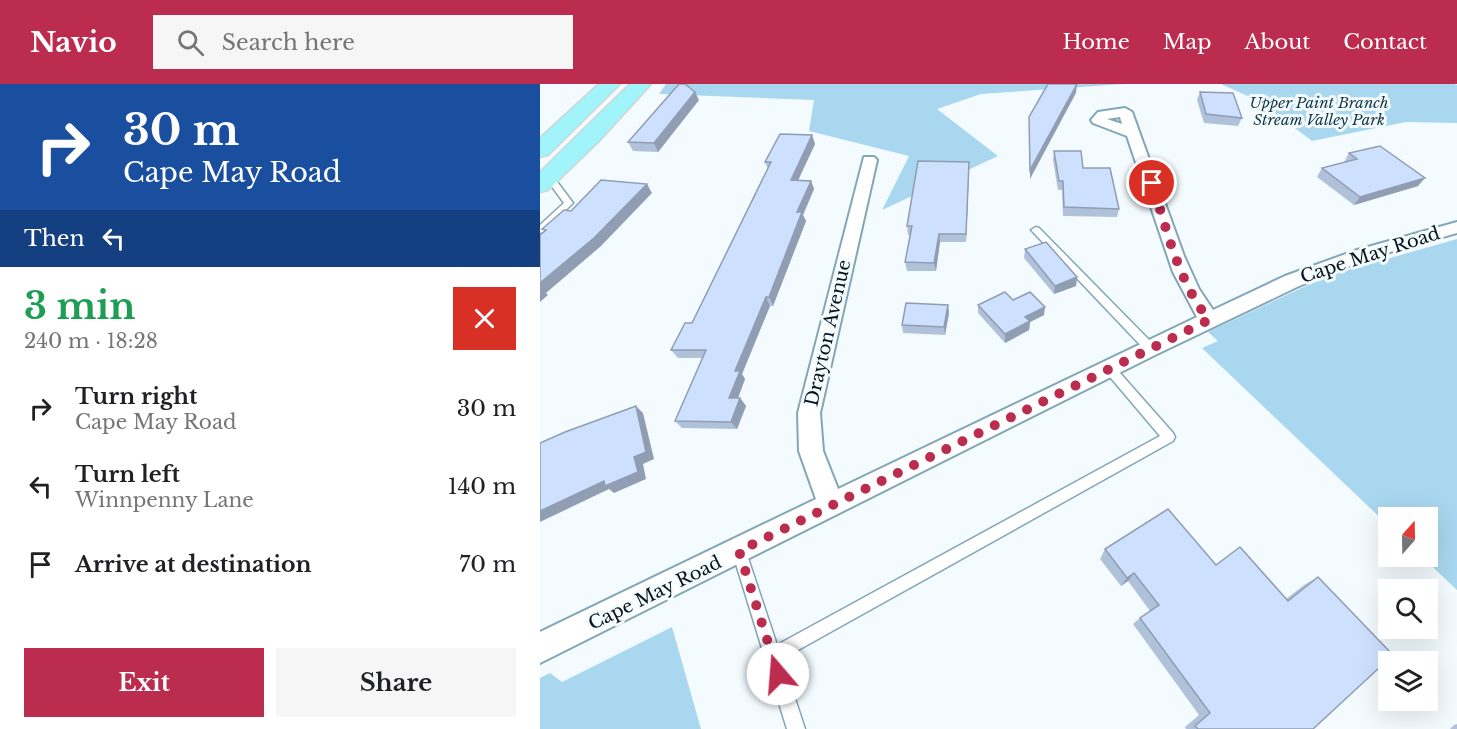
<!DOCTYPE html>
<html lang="en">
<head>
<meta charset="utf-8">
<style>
	:root { --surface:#fff; --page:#f6f6f6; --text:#202124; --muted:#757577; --accent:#bc2c4e }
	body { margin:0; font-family:"Libre Baskerville",serif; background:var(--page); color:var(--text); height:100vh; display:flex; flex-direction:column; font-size:22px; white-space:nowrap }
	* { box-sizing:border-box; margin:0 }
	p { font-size:20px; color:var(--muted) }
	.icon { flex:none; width:33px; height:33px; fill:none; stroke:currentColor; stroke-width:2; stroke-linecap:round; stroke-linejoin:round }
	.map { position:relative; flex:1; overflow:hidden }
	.details { display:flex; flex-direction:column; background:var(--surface); width:540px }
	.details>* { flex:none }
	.hud { background:#1a4fa0; color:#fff; overflow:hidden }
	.needle { width:39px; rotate:20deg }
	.fabs { position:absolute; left:838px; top:423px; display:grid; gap:12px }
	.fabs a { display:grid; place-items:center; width:60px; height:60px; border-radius:0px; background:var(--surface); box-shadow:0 6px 24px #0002; font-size:30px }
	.pin { position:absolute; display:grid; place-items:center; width:51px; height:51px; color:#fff; margin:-26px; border:3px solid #fff; border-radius:50%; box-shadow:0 2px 6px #0007 }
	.me { position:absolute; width:66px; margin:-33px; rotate:342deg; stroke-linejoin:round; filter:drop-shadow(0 0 4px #0008) }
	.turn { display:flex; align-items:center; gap:21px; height:126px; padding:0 24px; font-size:27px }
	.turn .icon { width:78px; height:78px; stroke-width:2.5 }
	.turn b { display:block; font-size:42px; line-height:51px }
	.then { display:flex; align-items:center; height:57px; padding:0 24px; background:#0003; gap:12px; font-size:22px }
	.round { display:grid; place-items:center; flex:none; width:63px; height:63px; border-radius:0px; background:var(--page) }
	.headline { display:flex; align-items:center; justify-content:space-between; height:102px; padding:0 24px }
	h1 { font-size:36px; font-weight:700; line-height:45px; color:#1e9e55 }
	.action { display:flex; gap:12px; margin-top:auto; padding:12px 24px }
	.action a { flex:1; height:69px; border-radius:0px; background:var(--accent); color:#fff; font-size:24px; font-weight:700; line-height:69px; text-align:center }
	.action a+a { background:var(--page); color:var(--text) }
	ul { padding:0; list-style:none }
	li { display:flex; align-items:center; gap:18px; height:78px; padding:0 24px }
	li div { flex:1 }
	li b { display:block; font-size:22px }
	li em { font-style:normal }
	header { display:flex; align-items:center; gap:36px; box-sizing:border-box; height:84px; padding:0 30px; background:var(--accent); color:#fff }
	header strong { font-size:28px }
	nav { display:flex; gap:33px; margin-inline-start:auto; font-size:21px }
	.search { width:420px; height:54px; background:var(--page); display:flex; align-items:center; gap:15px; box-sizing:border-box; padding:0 21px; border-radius:0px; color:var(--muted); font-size:22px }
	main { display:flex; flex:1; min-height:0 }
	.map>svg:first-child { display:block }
	.green { fill:#a9d7ef }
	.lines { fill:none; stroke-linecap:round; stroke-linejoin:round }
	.lane-casing { stroke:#83a6b8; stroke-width:3 }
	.street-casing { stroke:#83a6b8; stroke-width:4 }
	.primary-casing { stroke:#d2d5d6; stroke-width:3 }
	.lane { fill:#fff; fill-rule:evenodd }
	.street { fill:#fff; fill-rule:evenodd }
	.primary { fill:#a1f4fa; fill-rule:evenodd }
	.wall { fill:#b0c1da }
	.shaded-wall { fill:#909db2 }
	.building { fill:#cde0fe; stroke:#909db2; stroke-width:1.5 }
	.route { stroke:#bc2c4e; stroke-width:10; stroke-dasharray:0 18 }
	.labels { text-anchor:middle; stroke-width:6; stroke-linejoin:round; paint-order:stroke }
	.far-park-label { font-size:15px; font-style:italic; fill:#133645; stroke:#f3fbff }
	.street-label { font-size:18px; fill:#061319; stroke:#f3fbff }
</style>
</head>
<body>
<header>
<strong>Navio</strong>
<div class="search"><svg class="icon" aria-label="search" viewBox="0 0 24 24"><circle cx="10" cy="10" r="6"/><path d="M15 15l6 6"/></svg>Search here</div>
<nav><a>Home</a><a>Map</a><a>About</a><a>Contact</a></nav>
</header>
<main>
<section class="details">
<div class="hud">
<div class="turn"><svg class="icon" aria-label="right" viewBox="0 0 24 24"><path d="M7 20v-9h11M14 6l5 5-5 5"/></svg><div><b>30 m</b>Cape May Road</div></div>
<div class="then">Then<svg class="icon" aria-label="left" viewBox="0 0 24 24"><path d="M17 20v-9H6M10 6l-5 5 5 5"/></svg></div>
</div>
<div class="headline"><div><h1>3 min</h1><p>240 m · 18:28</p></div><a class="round" style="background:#d93025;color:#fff"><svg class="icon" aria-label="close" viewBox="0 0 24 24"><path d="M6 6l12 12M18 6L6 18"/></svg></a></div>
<ul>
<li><svg class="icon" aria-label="right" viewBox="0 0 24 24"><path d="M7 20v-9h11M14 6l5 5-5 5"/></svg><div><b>Turn right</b><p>Cape May Road</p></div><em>30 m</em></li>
<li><svg class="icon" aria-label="left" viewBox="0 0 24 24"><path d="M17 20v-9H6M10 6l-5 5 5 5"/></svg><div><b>Turn left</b><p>Winnpenny Lane</p></div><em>140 m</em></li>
<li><svg class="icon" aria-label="arrive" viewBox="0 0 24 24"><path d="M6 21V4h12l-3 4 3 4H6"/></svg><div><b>Arrive at destination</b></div><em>70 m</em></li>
</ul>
<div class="action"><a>Exit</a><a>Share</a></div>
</section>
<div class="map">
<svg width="917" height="645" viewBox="0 0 917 645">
	<rect width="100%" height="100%" fill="#f3fbff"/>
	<g class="green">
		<polygon points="126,0 584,0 441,10 397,25 458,72 342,126 369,72 269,47 274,16 119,10"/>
		<polygon points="681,0 914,0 917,1 917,39 866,38 772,57 721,18"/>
		<polygon points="917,155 917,506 882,473 888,472 888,434 849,434 849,442 662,264 678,257 668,248 787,192"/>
		<polygon points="132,543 161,645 0,645 0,594 10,589 22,598"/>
	</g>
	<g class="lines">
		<g class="lane-casing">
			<g id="lane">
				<polygon points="6,91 12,91 33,119 3,148 0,149 0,141 24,119 5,93"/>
				<polygon points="496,143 499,144 614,261 616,264 614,267 606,267 493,148 491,146"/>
				<polygon points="569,280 573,281 633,349 635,353 633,357 242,575 265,645 247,645 192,467 194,462 199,460 204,462 237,561 620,352 565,287 563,284 565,281"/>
			</g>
		</g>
		<g class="street-casing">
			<path id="street" d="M585 24 592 28 644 172 659 205 673 226 745 192 817 166 917 138V149L829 174 759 202 617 270 0 579V548L276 415 259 367 258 329 324 73H334L337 76 280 329 283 367 298 405 657 233 633 188 587 52 553 39 551 36 558 28ZM580 33 582 40 567 35Z"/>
		</g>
		<g class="primary-casing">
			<g id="primary">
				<polygon points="59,0 80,0 8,71 0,73 0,54"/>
				<polygon points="90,0 111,0 58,58 8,106 0,108 0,88"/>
			</g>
		</g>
		<use href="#lane" class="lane"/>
		<use href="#street" class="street"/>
		<use href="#primary" class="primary"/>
	</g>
	<g class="wall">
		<polygon points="660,8 702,34 698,42 664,39 657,16"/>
		<polygon points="159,16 118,68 93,67 88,58"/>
		<polygon points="272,51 275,60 258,96 271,97 274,105 263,131 266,137 233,222 230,222 202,290 205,295 198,314 200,314 206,322 197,345 142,344 135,337 163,274 138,274 131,266 152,239 228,85 225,78"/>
		<polygon points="514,67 543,84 579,125 577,133 523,132 522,106 518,106 513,76"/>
		<polygon points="809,69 878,102 814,121 777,93 782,84 805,78 804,78"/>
		<polygon points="429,87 426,158 400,158 396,187 367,187 365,178 370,151 368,151 367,142"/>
		<polygon points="485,165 537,193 536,202 514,210 484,174"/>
		<polygon points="473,216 504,231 490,238 489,246 465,259 438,229 438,221"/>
		<polygon points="408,221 409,229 405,251 363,249 362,241"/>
		<polygon points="565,465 676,481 746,515 764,501 778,493 773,645 646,645 645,643 659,631 593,540 600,534 610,527 588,497 581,502 560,475"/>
		<polygon points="917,640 917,645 910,645 914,641"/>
	</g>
	<g class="shaded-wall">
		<polygon points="537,0 536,9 490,95 490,86"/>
		<polygon points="155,8 159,16 118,68 114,59"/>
		<polygon points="272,51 275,60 254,105 251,96"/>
		<polygon points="429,78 429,87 426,158 426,150"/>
		<polygon points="885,94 878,102 814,121 820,113"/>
		<polygon points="271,97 274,105 263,131 266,137 233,222 229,213 257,128"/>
		<polygon points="107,100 112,109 61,162 6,209 8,211 0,218 0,199"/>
		<polygon points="399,150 400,158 396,187 394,179"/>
		<polygon points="537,193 536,202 514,210 515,202"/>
		<polygon points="226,213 230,222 202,290 205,295 195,322 189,314 195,287"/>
		<polygon points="408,221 409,229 405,251 404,243"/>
		<polygon points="505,223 504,231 490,238 489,246 465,259 465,250 485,233"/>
		<polygon points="200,314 206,322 197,345 191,338"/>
		<polygon points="96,322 103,329 114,375 103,380 106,395 74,409 69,405 0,438 0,427 94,373"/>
		<polygon points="594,489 588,497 581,502 587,494"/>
	</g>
	<g class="building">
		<polygon points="139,0 145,0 155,8 114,59 88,58"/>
		<polygon points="508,0 537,0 490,86 489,33"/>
		<polygon points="660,8 693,9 702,34 666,30"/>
		<polygon points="240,50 272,51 251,96 271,97 257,128 262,128 229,213 226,213 195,287 200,287 189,314 200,314 191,338 135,337 166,266 131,266 145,239 152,239 231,78 225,78"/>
		<polygon points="840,62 885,94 820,113 782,84 817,75 809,69"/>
		<polygon points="514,67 541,67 543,84 570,84 579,125 524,123 523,97 519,97"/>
		<polygon points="378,77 429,78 426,150 399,150 394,179 365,178 372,142 367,142"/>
		<polygon points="61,96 107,100 54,154 0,199 0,151 6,146 2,145 24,126 31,127"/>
		<polygon points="506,158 537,193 515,202 485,165"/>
		<polygon points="465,208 473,216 490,208 505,223 485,233 490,237 465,250 438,221"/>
		<polygon points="366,219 408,221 404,243 362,241"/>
		<polygon points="96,322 106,368 94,373 98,388 65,402 64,397 0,427 0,359 25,348"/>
		<polygon points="628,425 676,481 700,463 748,517 778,493 853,571 773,645 658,645 655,642 670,629 600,534 619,521 594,489 587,494 565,465"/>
	</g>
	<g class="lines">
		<path class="route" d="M238 590 199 467 669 236C638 197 627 146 612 99"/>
	</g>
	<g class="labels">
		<g class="far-park-label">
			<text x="779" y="24">Upper Paint Branch<tspan x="779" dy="17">Stream Valley Park</tspan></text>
		</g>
		<g class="street-label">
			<text transform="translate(830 171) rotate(-18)" y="6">Cape May Road</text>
			<text transform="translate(288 249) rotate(-77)" y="6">Drayton Avenue</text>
			<text transform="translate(115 509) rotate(-26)" y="6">Cape May Road</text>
		</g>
	</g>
</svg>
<div class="fabs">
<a><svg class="needle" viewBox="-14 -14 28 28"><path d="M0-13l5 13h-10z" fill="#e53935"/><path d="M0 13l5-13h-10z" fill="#757577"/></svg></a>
<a><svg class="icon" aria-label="search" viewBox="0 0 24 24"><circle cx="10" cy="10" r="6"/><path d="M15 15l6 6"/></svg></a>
<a><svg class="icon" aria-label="layers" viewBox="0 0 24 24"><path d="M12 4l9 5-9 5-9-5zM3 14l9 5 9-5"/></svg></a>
</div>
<div class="pin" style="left:612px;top:99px;background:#d93025"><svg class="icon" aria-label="arrive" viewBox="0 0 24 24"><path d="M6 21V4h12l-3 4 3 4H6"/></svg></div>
<svg class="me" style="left:238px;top:590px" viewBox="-20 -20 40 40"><circle r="19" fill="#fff"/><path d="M0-13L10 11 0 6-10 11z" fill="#bc2c4e"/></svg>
</div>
</main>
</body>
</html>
